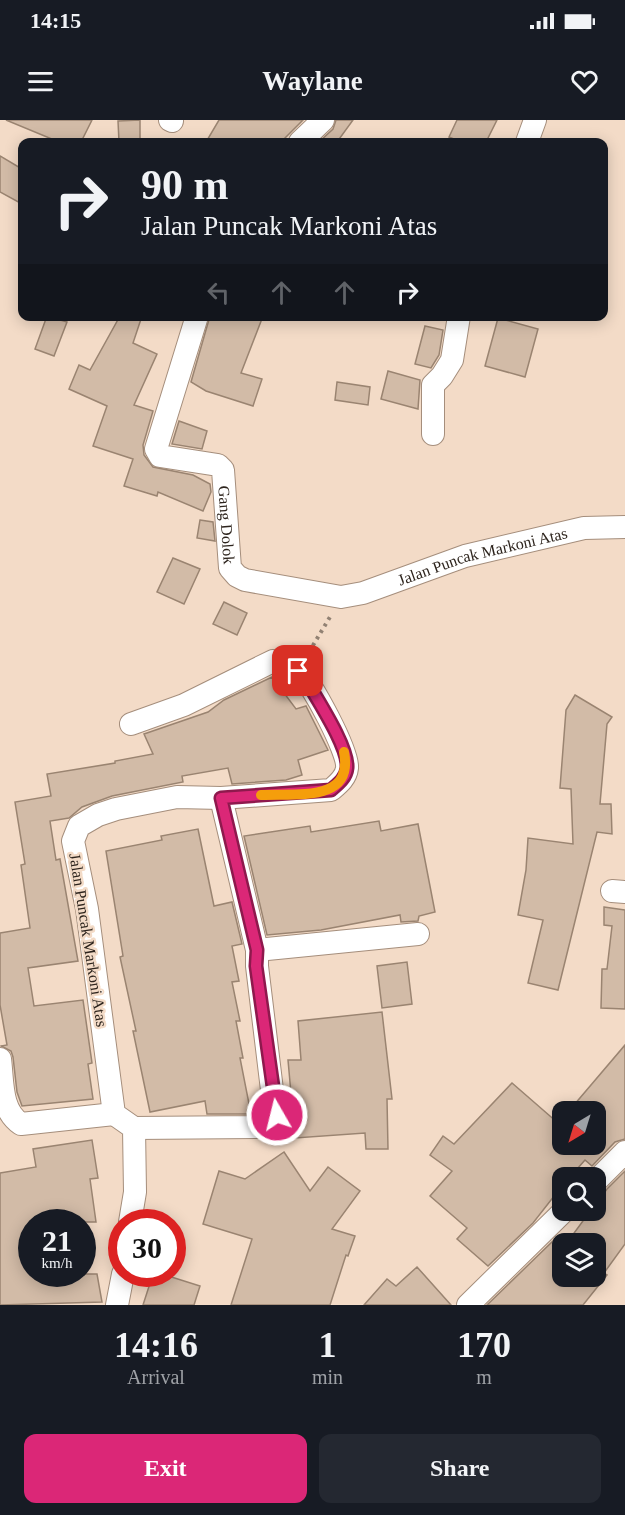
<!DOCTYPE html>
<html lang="en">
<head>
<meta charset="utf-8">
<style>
	:root { --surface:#171b24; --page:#242831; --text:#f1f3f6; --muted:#9ea1a6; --accent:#db2777 }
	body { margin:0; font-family:Georgia,serif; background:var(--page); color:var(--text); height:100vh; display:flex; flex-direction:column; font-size:22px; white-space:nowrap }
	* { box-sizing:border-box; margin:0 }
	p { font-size:20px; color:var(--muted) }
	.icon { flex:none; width:33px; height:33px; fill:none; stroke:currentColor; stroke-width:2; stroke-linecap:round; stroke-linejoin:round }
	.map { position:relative; height:1185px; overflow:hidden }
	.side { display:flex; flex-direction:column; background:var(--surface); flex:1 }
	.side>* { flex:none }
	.hud { position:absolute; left:18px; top:18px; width:590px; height:183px; border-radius:12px; box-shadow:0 3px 15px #0003; background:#171b24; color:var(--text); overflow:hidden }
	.needle { width:39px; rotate:218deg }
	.controls { position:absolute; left:552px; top:981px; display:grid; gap:12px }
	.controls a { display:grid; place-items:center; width:54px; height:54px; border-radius:12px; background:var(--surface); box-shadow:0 3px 15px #0003; font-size:30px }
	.speed { position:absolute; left:18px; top:1089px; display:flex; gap:12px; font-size:30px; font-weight:700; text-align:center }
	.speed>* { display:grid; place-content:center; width:78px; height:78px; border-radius:50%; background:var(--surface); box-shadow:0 3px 15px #0003; line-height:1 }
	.speed small { font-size:15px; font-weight:400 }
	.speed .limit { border:9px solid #d22; background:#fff; color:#111 }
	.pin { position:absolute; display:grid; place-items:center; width:51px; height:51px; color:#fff; margin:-26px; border-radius:12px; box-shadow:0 3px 9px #0006 }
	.me { position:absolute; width:66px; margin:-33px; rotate:352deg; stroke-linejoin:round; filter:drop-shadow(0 0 4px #0008) }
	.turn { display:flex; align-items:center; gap:21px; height:126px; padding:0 24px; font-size:27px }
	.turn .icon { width:78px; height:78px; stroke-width:2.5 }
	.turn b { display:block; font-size:42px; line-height:51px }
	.lanes { display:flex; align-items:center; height:57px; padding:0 24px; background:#0003; justify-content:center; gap:30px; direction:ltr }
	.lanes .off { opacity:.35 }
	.eta { display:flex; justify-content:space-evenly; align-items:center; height:102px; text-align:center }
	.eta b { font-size:36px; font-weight:600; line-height:42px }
	.cta { display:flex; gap:12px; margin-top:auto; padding:12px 24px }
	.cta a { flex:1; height:69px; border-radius:12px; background:var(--accent); color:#fff; font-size:24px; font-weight:600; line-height:69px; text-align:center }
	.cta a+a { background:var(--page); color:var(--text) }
	.status { display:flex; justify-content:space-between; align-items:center; height:42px; padding:0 30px; background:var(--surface); direction:ltr }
	.status svg { height:16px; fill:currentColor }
	header { display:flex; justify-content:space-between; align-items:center; height:78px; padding:0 24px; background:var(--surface); font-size:27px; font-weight:600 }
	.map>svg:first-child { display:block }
	.building { fill:#d2bba7; stroke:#9a8471; stroke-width:1.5 }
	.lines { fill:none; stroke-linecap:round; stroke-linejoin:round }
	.minor-casing { stroke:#a58e7c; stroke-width:24 }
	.path { stroke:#918173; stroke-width:4; stroke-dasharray:3 4.5; stroke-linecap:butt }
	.minor { stroke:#fff; stroke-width:22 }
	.route-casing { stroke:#8e194d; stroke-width:15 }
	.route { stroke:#db2777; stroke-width:10 }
	.slow { stroke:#f59e0b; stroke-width:10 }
	.labels { text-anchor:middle; stroke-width:5; stroke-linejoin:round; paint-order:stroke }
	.street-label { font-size:16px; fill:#2d241d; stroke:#f3dbc7 }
</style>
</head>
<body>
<div class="status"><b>14:15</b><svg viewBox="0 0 49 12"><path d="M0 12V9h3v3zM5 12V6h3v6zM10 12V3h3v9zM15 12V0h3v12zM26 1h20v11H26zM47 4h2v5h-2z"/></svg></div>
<header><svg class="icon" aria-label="menu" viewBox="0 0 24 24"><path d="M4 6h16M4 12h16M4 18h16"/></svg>Waylane<svg class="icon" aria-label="heart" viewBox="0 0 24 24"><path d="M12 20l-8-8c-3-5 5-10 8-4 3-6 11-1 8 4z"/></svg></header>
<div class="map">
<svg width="625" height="1185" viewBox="0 0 625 1185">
	<rect width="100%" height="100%" fill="#f3dbc7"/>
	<g class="building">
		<polygon points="6,0 92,0 81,22 59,22"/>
		<polygon points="140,0 140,22 119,22 118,1"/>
		<polygon points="219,0 303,0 281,22 206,22"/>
		<polygon points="336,0 353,0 337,22 319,22 333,9"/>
		<polygon points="457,0 497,0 486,22 461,22 449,17"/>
		<polygon points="0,36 22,49 22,84 0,72"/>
		<polygon points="47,196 67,202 54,236 35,229"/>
		<polygon points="120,196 142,196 133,223 157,234 134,285 153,291 143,325 144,335 153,347 193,355 210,364 211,372 203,391 158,372 157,376 124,366 133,339 93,326 107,286 69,269 79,245 90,250"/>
		<polygon points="210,196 263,196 241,253 262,259 253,286 206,271 191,262"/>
		<polygon points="498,198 538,209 525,257 485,246"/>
		<polygon points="425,206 443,210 439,235 431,248 415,244"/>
		<polygon points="388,251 420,260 418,289 381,279"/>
		<polygon points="337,262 370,267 368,285 335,280"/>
		<polygon points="179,301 207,311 202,329 172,324"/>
		<polygon points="200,400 213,402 215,421 197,418"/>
		<polygon points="173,438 200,449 184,484 157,472"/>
		<polygon points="224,482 247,493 237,515 213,504"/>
		<polygon points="272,557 296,589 306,586 328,630 298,640 302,655 286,660 232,664 228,648 182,656 183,662 112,676 82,687 69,698 50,701 56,740 60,739 78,841 28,848 34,886 83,880 92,943 88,944 93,979 22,986 17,972 13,937 11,931 1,926 7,925 0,885 0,813 30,808 21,745 25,744 15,682 51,676 47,654 115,643 115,641 153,634 144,614 208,592 224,580"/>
		<polygon points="575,575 612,597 607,604 600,684 611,684 612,714 597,712 558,870 528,863 543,800 518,795 526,750 528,718 573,724 571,669 560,668 566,590"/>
		<polygon points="379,701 381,711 418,704 435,792 419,796 418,801 401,802 400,795 321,810 267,815 244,716 310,706 311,712"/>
		<polygon points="198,709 214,786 232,782 242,824 232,826 239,861 232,862 240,901 236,901 243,938 240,938 251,994 207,994 205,981 150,992 133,911 136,911 120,837 123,836 106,731 162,720 161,716"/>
		<polygon points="604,787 625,790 625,889 601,888 602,849 607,849 612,806 604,805"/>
		<polygon points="407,842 412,884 382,888 377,846"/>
		<polygon points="382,892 392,979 387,979 388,1029 366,1029 365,1013 295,1018 288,940 301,940 298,901"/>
		<polygon points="625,925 625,1019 615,1022 592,1046 585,1040 569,1058 562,1058 562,1066 533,1103 488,1146 457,1119 467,1108 430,1076 452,1051 430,1035 443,1016 454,1024 512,963 558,1003 562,998 562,1024 596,1024 596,992 568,992"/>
		<polygon points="92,1020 98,1058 90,1059 96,1102 32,1102 32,1154 97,1154 102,1182 0,1185 0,1053 36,1047 33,1029"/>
		<polygon points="284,1032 310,1071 328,1047 360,1071 332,1109 355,1116 348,1136 346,1135 330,1185 231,1185 252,1119 203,1104 219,1051 245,1059"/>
		<polygon points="625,1051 625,1124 604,1153 607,1155 583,1185 487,1185 554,1120 562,1126 562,1156 596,1156 596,1124 566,1124 591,1090 596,1090 596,1084 607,1069"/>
		<polygon points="417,1147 451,1185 364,1185 387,1159 396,1166"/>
		<polygon points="153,1154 162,1154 200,1166 194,1185 143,1185"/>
	</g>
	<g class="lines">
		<g class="minor-casing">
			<g id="minor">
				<polyline points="170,0 172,1"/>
				<polyline points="300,22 323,0"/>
				<polyline points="527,22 535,0"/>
				<path id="s1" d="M197 196 156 329 160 336 218 345 223 350 230 448 237 456 245 460 341 477 363 473 465 436 584 408 625 407"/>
				<polyline points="433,314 433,265 442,256 452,240 459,196"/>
				<polyline points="612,771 625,772"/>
				<polyline points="257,830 418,814"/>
				<path d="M0 939C3 961 0 990 21 1004L114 994"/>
				<polyline points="134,1008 271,1007 276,1003 257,846 257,830 221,678"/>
				<polyline points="596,1061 625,1032"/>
				<path d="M130 1102 135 1072 134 1008 114 994 87 789 73 721 79 706 98 695 116 689 177 677 221 678 331 670C338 664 346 658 347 648 349 632 311 562 299 551 291 545 283 543 273 541L184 585 131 604"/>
				<polyline points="117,1185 123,1154"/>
				<polyline points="468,1185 565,1090"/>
			</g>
		</g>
		<polyline class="path" points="309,532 330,497"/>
		<use href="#minor" class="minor"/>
	</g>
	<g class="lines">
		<g class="route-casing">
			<path id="route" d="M277 995 256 846 257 830 221 678 331 670C338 664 346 658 347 648 349 627 316 578 305 558L298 551"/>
		</g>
		<use href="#route" class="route"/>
		<path class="slow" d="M261 675C296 673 354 683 344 632"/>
	</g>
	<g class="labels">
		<g class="street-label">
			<text dy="6" stroke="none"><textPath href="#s1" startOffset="268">Gang Dolok</textPath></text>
			<text dy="6" stroke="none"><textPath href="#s1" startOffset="576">Jalan Puncak Markoni Atas</textPath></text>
			<text transform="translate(89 820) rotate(81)" y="6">Jalan Puncak Markoni Atas</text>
		</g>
	</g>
</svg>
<div class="controls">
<a><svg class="needle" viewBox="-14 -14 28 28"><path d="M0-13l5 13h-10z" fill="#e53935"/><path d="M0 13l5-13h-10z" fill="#9ea1a6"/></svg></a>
<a><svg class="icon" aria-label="search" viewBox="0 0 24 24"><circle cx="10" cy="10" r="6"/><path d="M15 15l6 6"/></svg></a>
<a><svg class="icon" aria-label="layers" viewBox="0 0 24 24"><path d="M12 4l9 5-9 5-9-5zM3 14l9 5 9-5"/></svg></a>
</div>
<div class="speed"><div>21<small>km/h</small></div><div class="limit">30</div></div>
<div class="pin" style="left:298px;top:551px;background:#d93025"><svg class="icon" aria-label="arrive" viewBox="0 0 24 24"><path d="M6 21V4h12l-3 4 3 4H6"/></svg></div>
<svg class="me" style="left:277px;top:995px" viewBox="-20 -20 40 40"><circle r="17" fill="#db2777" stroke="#fff" stroke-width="3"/><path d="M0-11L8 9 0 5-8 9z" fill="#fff"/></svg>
<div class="hud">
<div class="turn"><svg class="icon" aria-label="right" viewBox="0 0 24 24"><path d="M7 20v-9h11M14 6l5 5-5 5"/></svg><div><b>90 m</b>Jalan Puncak Markoni Atas</div></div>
<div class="lanes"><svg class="icon off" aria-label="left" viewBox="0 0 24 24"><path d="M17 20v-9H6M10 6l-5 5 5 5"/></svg><svg class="icon off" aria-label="ahead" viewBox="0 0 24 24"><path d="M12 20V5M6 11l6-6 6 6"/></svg><svg class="icon off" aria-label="ahead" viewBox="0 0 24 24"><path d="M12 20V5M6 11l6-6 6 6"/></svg><svg class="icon" aria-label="right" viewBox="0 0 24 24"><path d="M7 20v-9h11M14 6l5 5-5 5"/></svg></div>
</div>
</div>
<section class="side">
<div class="eta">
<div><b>14:16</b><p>Arrival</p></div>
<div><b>1</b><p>min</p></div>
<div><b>170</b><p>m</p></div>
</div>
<div class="cta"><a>Exit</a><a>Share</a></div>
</section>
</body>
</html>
